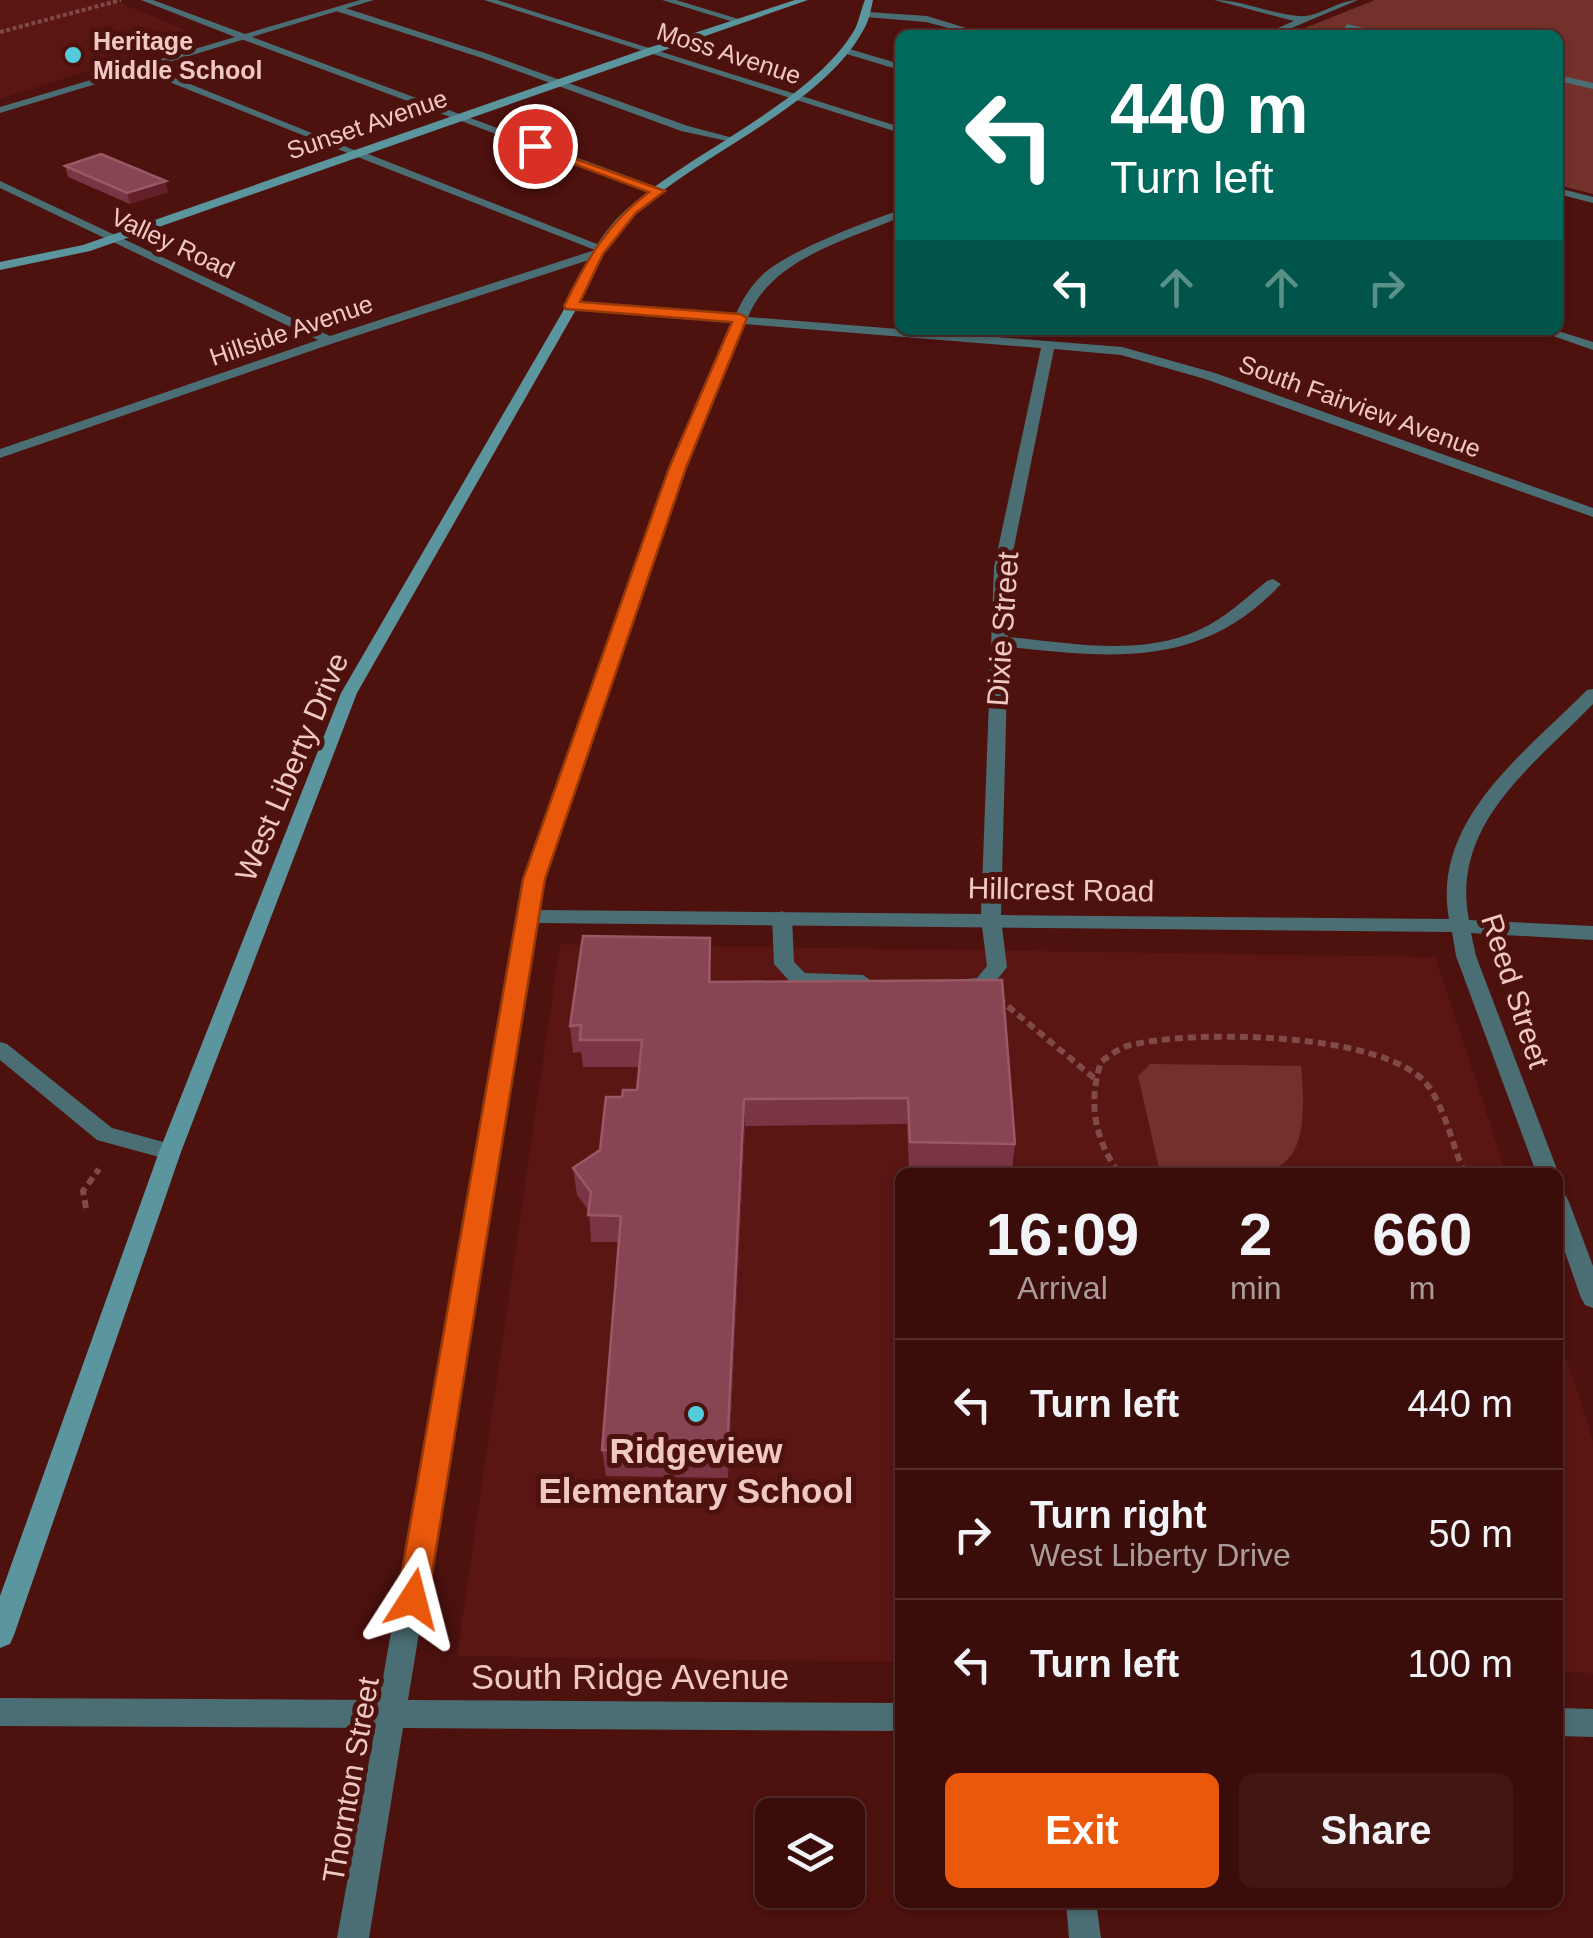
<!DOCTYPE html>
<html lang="en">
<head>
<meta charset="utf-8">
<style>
	:root { --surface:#3a0d0a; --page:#411613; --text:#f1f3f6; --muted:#ab9c9c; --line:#542d2b; --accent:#ea580c }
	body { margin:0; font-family:Helvetica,sans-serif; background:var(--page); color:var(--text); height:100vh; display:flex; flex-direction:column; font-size:38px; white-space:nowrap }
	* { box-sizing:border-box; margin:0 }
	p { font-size:32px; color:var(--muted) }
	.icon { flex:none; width:55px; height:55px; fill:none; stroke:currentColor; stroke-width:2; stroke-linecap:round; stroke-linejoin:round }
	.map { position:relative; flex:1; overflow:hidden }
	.drawer { position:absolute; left:895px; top:1168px; width:668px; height:740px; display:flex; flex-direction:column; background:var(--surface); border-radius:15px; box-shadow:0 2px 8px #0004,0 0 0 2px var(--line) }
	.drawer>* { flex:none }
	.banner { position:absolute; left:895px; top:30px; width:668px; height:305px; border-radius:15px; box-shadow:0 2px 8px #0004,0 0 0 2px var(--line); background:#00695c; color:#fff; overflow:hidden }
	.fabs { position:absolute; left:755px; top:1798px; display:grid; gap:20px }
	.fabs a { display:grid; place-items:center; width:110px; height:110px; border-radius:15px; background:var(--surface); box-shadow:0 2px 8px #0004,0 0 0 2px var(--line); font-size:50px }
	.pin { position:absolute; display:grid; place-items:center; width:85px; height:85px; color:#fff; margin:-42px; border:5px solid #fff; border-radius:50%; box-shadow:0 2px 10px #0007 }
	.me { position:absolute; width:110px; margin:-55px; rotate:9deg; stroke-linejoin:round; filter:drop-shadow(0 0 8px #0008) }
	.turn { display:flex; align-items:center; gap:35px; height:210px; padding:0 50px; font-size:45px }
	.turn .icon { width:130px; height:130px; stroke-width:2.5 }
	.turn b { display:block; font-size:70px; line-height:85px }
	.lanes { display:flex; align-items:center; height:95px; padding:0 50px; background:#0003; justify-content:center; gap:50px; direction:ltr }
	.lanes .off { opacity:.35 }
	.eta { display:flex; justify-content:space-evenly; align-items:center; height:170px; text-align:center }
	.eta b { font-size:60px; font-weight:600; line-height:70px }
	.cta { display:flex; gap:20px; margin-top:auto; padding:20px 50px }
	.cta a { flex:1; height:115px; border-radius:15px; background:var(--accent); color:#fff; font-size:40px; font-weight:600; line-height:115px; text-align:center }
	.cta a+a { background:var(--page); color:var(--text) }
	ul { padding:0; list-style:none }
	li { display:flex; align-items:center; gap:30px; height:130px; padding:0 50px; border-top:2px solid var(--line) }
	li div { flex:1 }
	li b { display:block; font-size:38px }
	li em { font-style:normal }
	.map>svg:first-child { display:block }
	.built { fill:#5a1613 }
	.green { fill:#72312b }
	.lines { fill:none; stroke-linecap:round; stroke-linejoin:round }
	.path-far1 { stroke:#804b47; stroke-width:4; stroke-dasharray:4 2.5; stroke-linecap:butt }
	.path { stroke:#804b47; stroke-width:6; stroke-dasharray:8 5; stroke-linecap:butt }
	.service { fill:#4b6e74; fill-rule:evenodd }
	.minor { fill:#4b6e74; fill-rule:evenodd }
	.tertiary { fill:#4b6e74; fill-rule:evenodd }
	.secondary { fill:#5b959e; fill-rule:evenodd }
	.wall { fill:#7a3545 }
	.shaded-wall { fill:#63202a }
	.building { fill:#874553; stroke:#975964; stroke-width:2.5 }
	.route { fill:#ea580c; stroke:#983908; stroke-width:2.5 }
	.poi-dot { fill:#53cbdb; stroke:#4d110e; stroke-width:4 }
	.labels { text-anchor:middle; stroke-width:10; stroke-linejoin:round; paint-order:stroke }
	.far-poi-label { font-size:25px; font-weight:bold; fill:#f0c8c3; stroke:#4d110e; text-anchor:start }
	.far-street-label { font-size:25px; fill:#f0c8c3; stroke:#4d110e }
	.street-label { font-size:30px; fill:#f0c8c3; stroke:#4d110e }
	.near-poi-label { font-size:35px; font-weight:bold; fill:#f0c8c3; stroke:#4d110e }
	.near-street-label { font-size:35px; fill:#f0c8c3; stroke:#4d110e }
</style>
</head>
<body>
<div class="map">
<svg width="1593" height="1938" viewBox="0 0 1593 1938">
	<rect width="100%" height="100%" fill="#4d110e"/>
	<g class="built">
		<polygon points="0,0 113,0 183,29 191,38 0,99"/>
		<polygon points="560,944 1435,957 1506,1172 900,1172 900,1662 457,1656"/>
		<polygon points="1558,1332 1593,1441 1593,1673 1558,1672"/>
	</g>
	<g class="green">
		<polygon points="1375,0 1593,0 1593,194 1558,185 1558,35 1287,35"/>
		<path d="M1150 1064 1301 1066C1314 1197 1264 1173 1160 1172L1138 1076Z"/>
	</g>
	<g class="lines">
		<polyline class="path-far1" points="0,32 121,0"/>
		<g class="path">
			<polyline points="998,998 1094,1078"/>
			<path d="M1118 1172C1094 1137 1088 1102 1101 1062 1109 1056 1118 1049 1127 1046 1188 1029 1390 1031 1429 1087 1445 1110 1453 1146 1464 1172"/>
			<polyline points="86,1208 83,1191 99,1169"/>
		</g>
		<g class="service">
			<polygon points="339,6 488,54 688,126 737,139 732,142 681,131 482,58 336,11"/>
			<polygon points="1347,24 1384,33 1386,35 1344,29"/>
			<polygon points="846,48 900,64 900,70 843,53"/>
			<polygon points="139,66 145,66 359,152 350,154 139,70"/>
			<polygon points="1558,75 1593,83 1593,89 1558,81"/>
			<polygon points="782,911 792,917 794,962 805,973 863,975 873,982 870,987 793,985 774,964 772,917"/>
			<polygon points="991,913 1001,919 1007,967 989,990 955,990 952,985 955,980 977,978 987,966 981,919"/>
		</g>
		<g class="minor">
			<polygon points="484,0 497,0 900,127 900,133"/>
			<polygon points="662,0 676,0 745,21 737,23"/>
			<path d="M1214 0C1243 0 1270 14 1299 16 1318 18 1338 0 1358 0L1275 35H1262L1294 21Z"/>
			<polygon points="868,12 927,16 989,35 974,35 926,22 865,17"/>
			<polygon points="244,34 662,189 664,191 654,193 241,39"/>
			<polygon points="350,150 358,150 607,248 601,256 334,343 0,458 0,449 318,340 0,188 0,181 330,336 595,250 350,154"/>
			<polygon points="1558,188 1593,197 1593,203 1558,194"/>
			<path d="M900 210V217C846 241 772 258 748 317L1122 347 1215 373 1593 508V517L1205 379 1121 355 1054 349 1010 567 1008 637C1070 643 1139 657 1199 630 1224 619 1246 598 1267 581L1273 579 1281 584C1202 669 1112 658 1008 647L1001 915 1449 919C1431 820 1525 753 1587 690L1593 689V704C1533 766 1450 824 1469 920L1593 926V940L1471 933 1476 956 1558 1172H1536L1456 956 1452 932 536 923 408 1700 900 1703V1731L403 1728 369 1938H337L375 1728 0 1726V1698L379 1700 525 879 670 468 732 323 572 310 566 306 572 302 735 316C743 298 752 283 768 270 797 248 865 222 900 210ZM744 324 1041 348 994 567 981 914 538 910 543 879 684 468Z"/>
			<polygon points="1536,330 1555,330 1593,342 1593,350"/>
			<polygon points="0,1042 7,1044 112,1128 178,1146 181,1152 178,1158 170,1160 97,1140 0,1060"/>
			<polygon points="1558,1193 1566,1196 1569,1202 1593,1266 1593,1308 1585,1305 1581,1298 1558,1232"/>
			<polygon points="1558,1708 1593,1709 1593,1737 1558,1736"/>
			<polygon points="1066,1902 1096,1902 1101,1938 1069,1938"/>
		</g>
		<polygon class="tertiary" points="141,0 153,0 245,34 360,0 374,0 0,113 0,107 235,37"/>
		<g class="secondary">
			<polygon points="795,0 808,0 90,251 0,270 0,262 83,245 645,49"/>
			<path d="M865 0H873C871 9 869 21 864 29 820 111 691 155 628 221 605 245 591 275 578 306L357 693 181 1152 14 1635 10 1644 0 1648V1596L159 1152 341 693 566 306C581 271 598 235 627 209 690 152 813 102 855 29 859 21 861 9 865 0Z"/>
		</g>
	</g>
	<g class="wall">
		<polygon points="65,166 168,192 130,204 68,177"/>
		<polygon points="710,938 711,982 1015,1144 1012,1170 909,1169 907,1124 745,1126 728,1478 606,1476 602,1450 619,1242 591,1242 589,1211 577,1195 573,1168 600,1150 622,1097 637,1090 639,1067 583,1067 581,1052 573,1053 570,1026"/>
	</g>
	<g class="shaded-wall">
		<polygon points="166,181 168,192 130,204 127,193"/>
		<polygon points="744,1099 745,1126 728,1478 727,1453"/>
	</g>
	<g class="building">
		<polygon points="101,154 166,181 127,193 65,166"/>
		<polygon points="583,936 710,938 709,982 1002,980 1015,1144 910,1142 908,1098 744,1099 727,1453 602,1450 621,1216 588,1215 591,1192 573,1168 600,1150 606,1097 622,1097 623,1090 637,1090 642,1040 580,1040 581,1025 570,1026"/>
	</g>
	<path class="route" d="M531 143 665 191 636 213 603 254 580 302 740 314 747 318 686 468 545 879 428 1599 424 1609 413 1614 402 1609 397 1599 523 879 669 468 732 322 566 309 564 306C586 261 608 222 649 192L531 148Z"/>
	<g class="poi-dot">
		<circle cx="73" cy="55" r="10"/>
		<circle cx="696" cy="1414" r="10"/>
	</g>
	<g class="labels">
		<g class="far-poi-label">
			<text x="93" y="50">Heritage<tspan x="93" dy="29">Middle School</tspan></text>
		</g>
		<g class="far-street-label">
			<text transform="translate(729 53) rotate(18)" y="9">Moss Avenue</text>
			<text transform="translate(367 124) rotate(-19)" y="9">Sunset Avenue</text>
			<text transform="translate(173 243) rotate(25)" y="9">Valley Road</text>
			<text transform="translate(291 330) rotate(-19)" y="9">Hillside Avenue</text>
			<text transform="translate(1360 406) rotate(20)" y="9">South Fairview Avenue</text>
		</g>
		<g class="street-label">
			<text transform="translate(1003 629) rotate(-86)" y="10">Dixie Street</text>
			<text transform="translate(292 767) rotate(-67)" y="10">West Liberty Drive</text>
			<text transform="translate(1061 890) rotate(1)" y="10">Hillcrest Road</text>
			<text transform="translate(1515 991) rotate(72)" y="10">Reed Street</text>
			<text transform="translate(351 1780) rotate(-80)" y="10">Thornton Street</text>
		</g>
		<g class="near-poi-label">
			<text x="696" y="1463">Ridgeview<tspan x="696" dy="40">Elementary School</tspan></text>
		</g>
		<g class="near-street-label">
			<text x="630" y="1689">South Ridge Avenue</text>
		</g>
	</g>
</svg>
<div class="fabs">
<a><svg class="icon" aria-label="layers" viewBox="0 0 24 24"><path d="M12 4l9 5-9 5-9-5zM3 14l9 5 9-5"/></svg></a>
</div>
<div class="pin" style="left:535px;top:146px;background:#d93025"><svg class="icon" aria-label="arrive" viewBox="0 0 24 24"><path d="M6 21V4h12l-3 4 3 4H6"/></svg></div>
<svg class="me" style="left:413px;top:1599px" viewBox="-20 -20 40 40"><path d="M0-17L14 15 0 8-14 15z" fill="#ea580c" stroke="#fff" stroke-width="4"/></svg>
<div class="banner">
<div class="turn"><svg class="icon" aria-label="left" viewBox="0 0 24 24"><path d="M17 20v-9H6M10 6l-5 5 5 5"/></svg><div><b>440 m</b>Turn left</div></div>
<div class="lanes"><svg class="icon" aria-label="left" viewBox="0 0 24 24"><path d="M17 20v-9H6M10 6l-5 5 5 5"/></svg><svg class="icon off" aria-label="ahead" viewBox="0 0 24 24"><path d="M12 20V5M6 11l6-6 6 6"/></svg><svg class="icon off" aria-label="ahead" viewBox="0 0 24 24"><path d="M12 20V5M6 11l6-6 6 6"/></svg><svg class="icon off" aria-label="right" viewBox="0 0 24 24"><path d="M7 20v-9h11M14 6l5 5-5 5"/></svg></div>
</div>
<section class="drawer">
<div class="eta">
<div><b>16:09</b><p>Arrival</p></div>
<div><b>2</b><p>min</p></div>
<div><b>660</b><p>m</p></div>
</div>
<ul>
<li><svg class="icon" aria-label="left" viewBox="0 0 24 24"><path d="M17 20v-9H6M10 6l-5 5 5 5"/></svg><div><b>Turn left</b></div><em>440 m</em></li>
<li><svg class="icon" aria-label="right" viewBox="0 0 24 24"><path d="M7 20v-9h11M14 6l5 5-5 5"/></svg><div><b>Turn right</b><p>West Liberty Drive</p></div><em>50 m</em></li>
<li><svg class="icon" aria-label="left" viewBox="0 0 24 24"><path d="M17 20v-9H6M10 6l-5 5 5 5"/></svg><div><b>Turn left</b></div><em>100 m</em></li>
</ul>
<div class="cta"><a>Exit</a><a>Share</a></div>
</section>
</div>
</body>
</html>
